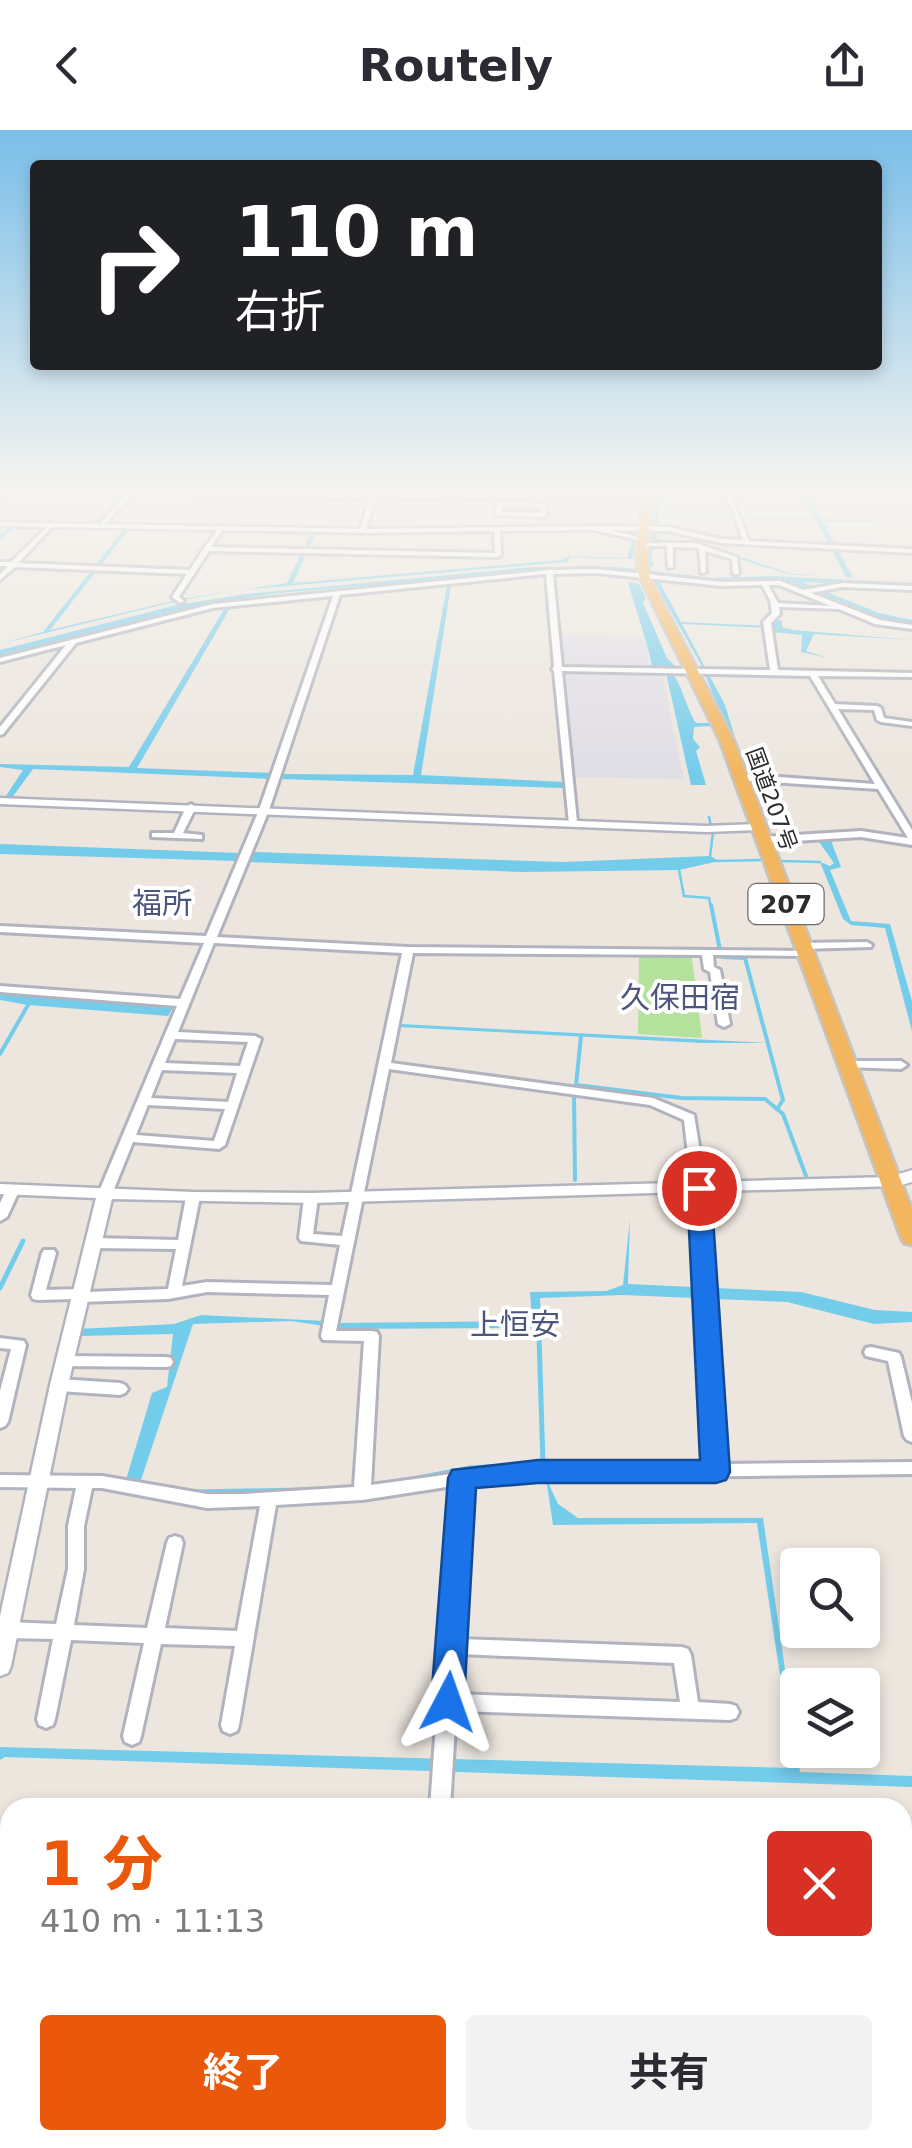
<!DOCTYPE html>
<html lang="ja">
<head>
<meta charset="utf-8">
<style>
	:root { --surface:#fff; --page:#f2f2f3; --text:#2b2b33; --muted:#7c7c81; --accent:#ea580c }
	body { margin:0; font-family:"DejaVu Sans","Noto Sans JP",sans-serif; background:var(--page); color:var(--text); height:100vh; display:flex; flex-direction:column; font-size:38px; white-space:nowrap }
	* { box-sizing:border-box; margin:0 }
	p { font-size:32px; color:var(--muted) }
	.icon { flex:none; width:55px; height:55px; fill:none; stroke:currentColor; stroke-width:2; stroke-linecap:round; stroke-linejoin:round }
	.map { position:relative; flex:1; overflow:hidden }
	.drawer { position:absolute; left:0px; top:1668px; width:912px; height:352px; display:flex; flex-direction:column; background:var(--surface); border-radius:30px 30px 0 0; box-shadow:0 5px 15px #0003 }
	.drawer>* { flex:none }
	.hud { position:absolute; left:30px; top:30px; width:852px; height:210px; border-radius:10px; box-shadow:0 5px 15px #0003; background:#202124; color:#fff; overflow:hidden }
	.buttons { position:absolute; left:780px; top:1418px; display:grid; gap:20px }
	.buttons a { display:grid; place-items:center; width:100px; height:100px; border-radius:10px; background:var(--surface); box-shadow:0 5px 15px #0003; font-size:50px }
	.pin { position:absolute; display:grid; place-items:center; width:85px; height:85px; color:#fff; margin:-42px; border:5px solid #fff; border-radius:50%; box-shadow:0 2px 10px #0007 }
	.me { position:absolute; width:110px; margin:-55px; rotate:4deg; stroke-linejoin:round; filter:drop-shadow(0 0 8px #0008) }
	.turn { display:flex; align-items:center; gap:35px; height:210px; padding:0 40px; font-size:45px }
	.turn .icon { width:130px; height:130px; stroke-width:2.5 }
	.turn b { display:block; font-size:70px; line-height:85px }
	.round { display:grid; place-items:center; flex:none; width:105px; height:105px; border-radius:10px; background:var(--page) }
	.head { display:flex; align-items:center; justify-content:space-between; height:170px; padding:0 40px }
	h1 { font-size:60px; font-weight:700; line-height:75px; color:var(--accent) }
	.action { display:flex; gap:20px; margin-top:auto; padding:20px 40px }
	.action a { flex:1; height:115px; border-radius:10px; background:var(--accent); color:#fff; font-size:40px; font-weight:700; line-height:115px; text-align:center }
	.action a+a { background:var(--page); color:var(--text) }
	header { display:flex; justify-content:space-between; align-items:center; height:130px; padding:0 40px; background:var(--surface); font-size:45px; font-weight:700 }
	.map>svg:first-child { display:block }
	.industrial { fill:#e0dee5 }
	.green { fill:#b4e19c }
	.water { fill:#74cceb; fill-rule:evenodd }
	.lines { fill:none; stroke-linecap:round; stroke-linejoin:round }
	.stream-far2 { stroke:#74cceb; stroke-width:2.5 }
	.stream-far1 { stroke:#74cceb; stroke-width:4 }
	.stream { stroke:#74cceb; stroke-width:5 }
	.minor-casing { stroke:#b1b4be; stroke-width:6 }
	.tertiary-casing { stroke:#b1b4be; stroke-width:5 }
	.secondary-casing { stroke:#b1b4be; stroke-width:4 }
	.trunk-casing { stroke:#c4c4c4; stroke-width:5 }
	.minor { fill:#fff; fill-rule:evenodd }
	.tertiary { fill:#fff; fill-rule:evenodd }
	.secondary { fill:#fff; fill-rule:evenodd }
	.trunk { fill:#f3b660; fill-rule:evenodd }
	.route { fill:#1a73e8; stroke:#114b97; stroke-width:2.5 }
	.labels { text-anchor:middle; stroke-width:8; stroke-linejoin:round; paint-order:stroke }
	.far-street-label { font-size:22px; fill:#2b2b2b; stroke:#fff }
	.shield { fill:#fff; stroke:#6b6b6b; stroke-width:2.5 }
	.shield-label { font-size:25px; font-weight:bold; fill:#2b2b2b }
	.neighbourhood-label { font-size:30px; fill:#4c557b; stroke:#fff }
</style>
</head>
<body>
<header><svg class="icon" aria-label="back" viewBox="0 0 24 24"><path d="M15 5l-7 7 7 7"/></svg>Routely<svg class="icon" aria-label="share" viewBox="0 0 24 24"><path d="M12 15V3M7 8l5-5 5 5M5 13v7h14v-7"/></svg></header>
<div class="map">
<svg width="912" height="2018" viewBox="0 0 912 2018">
	<rect width="100%" height="100%" fill="#ece6de"/>
	<polygon class="industrial" points="556,505 645,507 650,538 662,543 684,649 571,647"/>
	<polygon class="green" points="639,821 691,821 702,908 638,904"/>
	<g class="water">
		<path d="M50 361 371 368 369 372 127 363 93 395 315 402 601 398 639 402 633 406 605 400 315 404 293 453 562 430 569 426 627 428 632 410 637 411 632 429 570 427 567 432 239 460 182 470 0 514 43 502 125 398H14L0 410V404L9 398 0 395 86 396 98 390 122 364ZM130 398 310 404V405L287 453 181 469 50 500Z"/>
		<polygon points="657,361 660,361 658,387 814,389 802,361 807,361 822,389 912,391 823,391 853,448 846,447 816,390 658,388 657,409 695,411 788,443 825,447 787,444 690,413 653,414 651,430 654,437 651,437 648,432"/>
		<polygon points="533,437 616,437 713,448 772,446 912,453 912,457 802,452 879,483 912,490 912,494 890,493 776,451 716,452 563,439 279,463 210,473 0,525 0,520 177,475 246,464"/>
		<polygon points="652,448 658,449 681,492 769,496 775,488 782,491 782,497 793,500 912,510 814,504 806,521 828,528 801,522 802,505 773,502 770,498 682,494 725,575 742,631 738,633 703,538"/>
		<path d="M628 452 639 454 646 468 643 473 667 528 676 537 670 538V542C683 553 685 577 696 593H710L711 596 694 597 693 609 700 617 696 621 706 655H691L666 543 652 536C646 506 636 482 628 452Z"/>
		<polygon points="447,455 451,455 421,645 564,652 563,658 279,649 282,644 413,645"/>
		<polygon points="232,475 137,638 272,643 271,649 33,639 11,669 4,669 23,640 0,637 0,634 129,637 226,476"/>
		<polygon points="830,708 841,737 830,740 851,791 890,794 912,871 912,901 885,798 851,795 843,789 820,732 830,736 834,733 817,709"/>
		<polygon points="0,714 240,723 237,731 0,724"/>
		<polygon points="251,722 563,732 710,726 719,731 679,740 523,742 247,732"/>
		<polygon points="0,862 174,876 168,886 28,875 0,870"/>
		<polygon points="401,894 769,913 702,913 399,897"/>
		<polygon points="630,1089 628,1154 801,1162 875,1180 912,1182 912,1192 874,1194 787,1172 623,1165 540,1168 542,1205 533,1206 531,1198 335,1199 335,1193 532,1191 530,1162 606,1161 623,1155"/>
		<polygon points="201,1185 326,1191 325,1196 291,1191 193,1194 139,1356 125,1353 152,1263 167,1257 173,1204 78,1206 79,1199 174,1194"/>
		<polygon points="546,1348 558,1374 578,1388 763,1388 800,1642 912,1646 912,1657 5,1627 0,1630 0,1617 794,1638 757,1393 553,1395"/>
	</g>
	<g class="lines">
		<g class="stream-far2">
			<polyline points="709,687 711,696"/>
			<polyline points="710,727 713,702"/>
			<polyline points="716,731 762,730"/>
			<polyline points="780,731 820,732"/>
			<polyline points="679,740 684,766 709,768 711,778"/>
		</g>
		<g class="stream-far1">
			<polyline points="711,775 720,820"/>
			<polyline points="722,827 745,828 783,970 777,979"/>
			<polyline points="581,906 576,955 682,968 765,969 783,984 806,1046"/>
			<polyline points="0,924 28,875"/>
			<polyline points="574,965 575,1050"/>
		</g>
		<g class="stream">
			<polyline points="0,1158 23,1111"/>
			<polyline points="408,1350 470,1338 543,1334 539,1206"/>
			<polyline points="192,1362 303,1360"/>
		</g>
		<g class="minor-casing">
			<g id="minor">
				<polygon points="1,361 8,361 0,368 0,363"/>
				<polygon points="130,361 372,365 373,361 379,361 378,365 649,363 652,365 649,367 376,369 365,401 362,403 359,401 370,369 135,363 104,395 100,395 100,393"/>
				<polygon points="797,361 731,365 749,411 912,419 912,423 721,413 668,401 593,400 590,398 593,396 668,397 721,409 743,410 725,362"/>
				<path d="M499 372 546 374 547 385 544 387 496 385V374ZM502 376 541 377V383L501 382Z"/>
				<polygon points="51,393 53,396 18,433 190,440 204,418 221,396 224,398 211,417 495,423 494,400 497,398 500,400 501,425 498,427 209,421 179,467 184,471 180,473 172,467 187,444 15,437 0,450 0,444 8,436 0,436 0,432 11,432"/>
				<polygon points="640,413 695,413 737,427 739,443 736,445 733,443 732,429 705,421 706,442 701,443 699,418 673,417 673,437 668,438 667,416 642,416"/>
				<path d="M596 439 722 452 780 451 804 460 842 453 912 456V460L842 457 811 463 880 490 912 495V499L875 494 839 479 779 477 780 484 771 493 778 540 912 543V547L818 546 835 574 877 576 881 578 884 588 912 592V596L881 592 877 590 874 580 838 579 912 700V715L861 707 762 713 757 710 762 707 861 701 908 708 878 659 738 650 734 647 738 644 875 654 810 546 562 541 577 692 575 694H569L554 541 552 539 554 537 546 444 340 465 269 680 217 807 408 817 808 821V825L804 826 713 825 714 837 720 840 730 894 724 897 718 894 710 842 704 839 702 825 413 823 391 933 653 968 694 985 706 1059 723 1334 912 1332V1344L502 1349 470 1354 460 1509 682 1517 688 1519 691 1525 698 1572 730 1574 736 1576 739 1582 736 1588 730 1590 456 1581 450 1678H430L453 1356 362 1370 276 1375 239 1595 237 1601 230 1604 223 1601 221 1595 235 1516 161 1514 141 1606 139 1612 132 1615 125 1612 123 1606 144 1513 71 1510 55 1589 53 1595 46 1598 39 1595 37 1589 53 1509 7 1508 1 1505 0 1496 7 1492 56 1494 68 1439V1396L76 1358 0 1357V1345L102 1346 207 1364H243L354 1357 364 1211 323 1210 321 1206 329 1165 207 1162 168 1169 80 1172 74 1169 38 1170 33 1169 31 1165 42 1123 44 1120H54L56 1123 46 1160 81 1159 87 1162 168 1159 176 1119 94 1118 89 1116 87 1113 89 1110 94 1108 178 1110 186 1067 193 1063 200 1067 182 1156 207 1152 332 1155 340 1115 301 1111 299 1108 304 1068 311 1064 318 1068 313 1104 342 1106 402 823 214 813 178 902 255 906 261 909 225 1015 219 1019 133 1012 112 1064 110 1067H100L98 1064 177 876 0 862V856L180 869 204 813 0 802V796L206 806 259 680 333 466 213 478 76 513 3 604 0 605V597L66 515 0 532V528L213 474 549 440ZM596 443 722 456 762 455 770 470 772 483 763 492 770 540 562 537 553 444ZM768 455H779L831 476 778 473ZM175 909 248 912 240 936 165 933ZM389 939 650 975 684 990 692 1059 708 1334 502 1337 371 1355 379 1206 377 1202 372 1201H336ZM162 940 237 943 228 972 151 968ZM148 975 225 979 214 1011 136 1005ZM92 1358H102L207 1378 260 1376 237 1501 165 1498 183 1413 181 1408 175 1406 169 1408 167 1413 147 1498 74 1495 84 1439V1396ZM459 1524 674 1533 680 1572 457 1564Z"/>
				<polygon points="191,674 196,677 183,703 202,705 202,709 152,707 152,703 174,703 186,677"/>
				<polygon points="867,812 872,815 871,817 801,819 796,816 801,813"/>
				<polygon points="848,931 901,931 907,935 901,939 844,937 842,935 844,933"/>
				<polygon points="13,1055 20,1059 7,1087 0,1091 0,1073 8,1056"/>
				<polygon points="0,1208 24,1211 26,1215 8,1292 5,1296 0,1298 0,1261 11,1219 0,1218"/>
				<polygon points="871,1217 899,1223 901,1227 912,1273 912,1312 907,1310 904,1306 888,1231 866,1226 864,1222 866,1218"/>
				<polygon points="65,1226 166,1227 171,1228 173,1232 171,1236 166,1237 65,1236 60,1235 58,1231 60,1227"/>
				<polygon points="59,1249 120,1253 125,1255 128,1259 125,1263 120,1265 59,1261 54,1259 51,1255 54,1251"/>
				<rect x="0" y="1956" width="10" height="22"/>
				<polygon points="902,1969 912,1970 912,1992 902,1991"/>
			</g>
		</g>
		<g class="tertiary-casing">
			<g id="tertiary">
				<polygon points="0,392 365,399 593,396 646,409 642,411 593,400 365,403 0,396"/>
				<polygon points="0,668 706,696 758,694 764,697 758,700 706,702 0,674"/>
				<polygon points="891,1047 896,1048 899,1052 896,1056 311,1073 112,1069 68,1255 11,1536 8,1543 0,1546 0,1486 50,1255 96,1068 0,1064 0,1054 193,1062 311,1063"/>
			</g>
		</g>
		<g class="secondary-casing">
			<polygon id="secondary" points="912,1040 912,1052 891,1058 882,1052 885,1048"/>
		</g>
		<g class="trunk-casing">
			<polygon id="trunk" points="644,361 654,361 646,420 649,446 734,611 912,1080 912,1115 904,1113 901,1108 720,611 639,446 636,420"/>
		</g>
		<use href="#minor" class="minor"/>
		<use href="#tertiary" class="tertiary"/>
		<use href="#secondary" class="secondary"/>
		<use href="#trunk" class="trunk"/>
	</g>
	<linearGradient id="sky" x2="0" y2="1"><stop stop-color="#79bee9"/><stop offset="0.56" stop-color="#f6f4f0"/><stop offset="1" stop-color="#f6f4f0" stop-opacity="0"/></linearGradient>
	<rect width="912" height="644" fill="url(#sky)"/>
	<polygon class="route" points="699,1051 711,1058 730,1342 726,1350 716,1353 538,1353 476,1358 464,1572 459,1583 448,1588 436,1583 431,1572 448,1348 452,1340 538,1330 700,1330 687,1058"/>
	<g class="labels">
		<g class="far-street-label">
			<text transform="translate(772 669) rotate(70)" y="8">国道207号</text>
		</g>
		<rect class="shield" x="748.5" y="754" width="75" height="40" rx="8"/>
		<g class="shield-label">
			<text x="786" y="783">207</text>
		</g>
		<g class="neighbourhood-label">
			<text x="162" y="784">福所</text>
			<text x="680" y="878">久保田宿</text>
			<text x="515" y="1205">上恒安</text>
		</g>
	</g>
</svg>
<div class="buttons">
<a><svg class="icon" aria-label="search" viewBox="0 0 24 24"><circle cx="10" cy="10" r="6"/><path d="M15 15l6 6"/></svg></a>
<a><svg class="icon" aria-label="layers" viewBox="0 0 24 24"><path d="M12 4l9 5-9 5-9-5zM3 14l9 5 9-5"/></svg></a>
</div>
<div class="pin" style="left:699px;top:1058px;background:#d93025"><svg class="icon" aria-label="arrive" viewBox="0 0 24 24"><path d="M6 21V4h12l-3 4 3 4H6"/></svg></div>
<svg class="me" style="left:448px;top:1572px" viewBox="-20 -20 40 40"><path d="M0-17L14 15 0 8-14 15z" fill="#1a73e8" stroke="#fff" stroke-width="4"/></svg>
<div class="hud">
<div class="turn"><svg class="icon" aria-label="right" viewBox="0 0 24 24"><path d="M7 20v-9h11M14 6l5 5-5 5"/></svg><div><b>110 m</b>右折</div></div>
</div>
<section class="drawer">
<div class="head"><div><h1>1 分</h1><p>410 m · 11:13</p></div><a class="round" style="background:#d93025;color:#fff"><svg class="icon" aria-label="close" viewBox="0 0 24 24"><path d="M6 6l12 12M18 6L6 18"/></svg></a></div>
<div class="action"><a>終了</a><a>共有</a></div>
</section>
</div>
</body>
</html>
